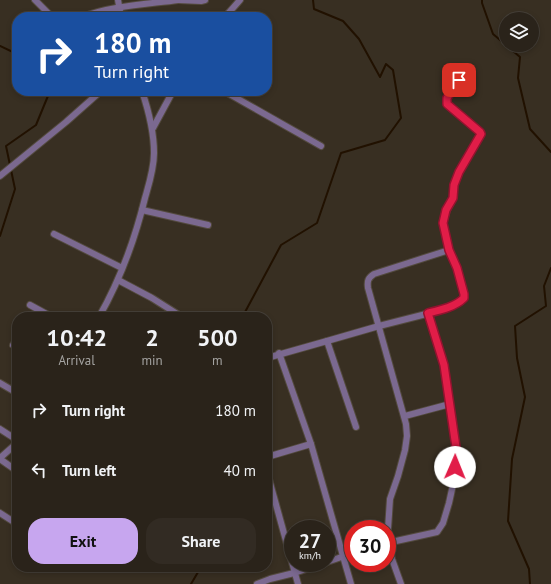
<!DOCTYPE html>
<html lang="en">
<head>
<meta charset="utf-8">
<style>
	:root { --surface:#2a231a; --page:#322b23; --text:#f1f3f6; --muted:#a5a4a2; --line:#464039; --accent:#c7a6ef }
	body { margin:0; font-family:"PT Sans",sans-serif; background:var(--page); color:var(--text); height:100vh; display:flex; flex-direction:column; font-size:15px; white-space:nowrap }
	* { box-sizing:border-box; margin:0 }
	p { font-size:13px; color:var(--muted) }
	.icon { flex:none; width:22px; height:22px; fill:none; stroke:currentColor; stroke-width:2; stroke-linecap:round; stroke-linejoin:round }
	.map { position:relative; flex:1; overflow:hidden }
	.side { position:absolute; left:12px; top:312px; width:260px; height:260px; display:flex; flex-direction:column; background:var(--surface); border-radius:16px; box-shadow:0 2px 6px #0003,0 0 0 1px var(--line) }
	.side>* { flex:none }
	.banner { position:absolute; left:12px; top:12px; width:260px; height:84px; border-radius:16px; box-shadow:0 2px 6px #0003,0 0 0 1px var(--line); background:#1a4fa0; color:#fff; overflow:hidden }
	.controls { position:absolute; left:499px; top:12px; display:grid; gap:8px }
	.controls a { display:grid; place-items:center; width:40px; height:40px; border-radius:50%; background:var(--surface); box-shadow:0 2px 6px #0003,0 0 0 1px var(--line); font-size:20px }
	.speed { position:absolute; left:284px; top:520px; display:flex; gap:8px; font-size:20px; font-weight:700; text-align:center }
	.speed>* { display:grid; place-content:center; width:52px; height:52px; border-radius:50%; background:var(--surface); box-shadow:0 2px 6px #0003,0 0 0 1px var(--line); line-height:1 }
	.speed small { font-size:10px; font-weight:400 }
	.speed .limit { border:6px solid #d22; background:#fff; color:#111 }
	.pin { position:absolute; display:grid; place-items:center; width:34px; height:34px; color:#fff; margin:-17px; border-radius:8px; box-shadow:0 2px 6px #0006 }
	.me { position:absolute; width:44px; margin:-22px; rotate:1deg; stroke-linejoin:round; filter:drop-shadow(0 0 3px #0008) }
	.turn { display:flex; align-items:center; gap:14px; height:84px; padding:0 16px; font-size:18px }
	.turn .icon { width:52px; height:52px; stroke-width:2.5 }
	.turn b { display:block; font-size:28px; line-height:34px }
	.eta { display:flex; justify-content:space-evenly; align-items:center; height:68px; text-align:center }
	.eta b { font-size:24px; font-weight:600; line-height:28px }
	.cta { display:flex; gap:8px; margin-top:auto; padding:8px 16px }
	.cta a { flex:1; height:46px; border-radius:16px; background:var(--accent); color:#111; font-size:16px; font-weight:600; line-height:46px; text-align:center }
	.cta a+a { background:var(--page); color:var(--text) }
	ul { padding:0; list-style:none }
	li { display:flex; align-items:center; gap:12px; height:60px; padding:0 16px }
	li div { flex:1 }
	li b { display:block; font-size:15px }
	li em { font-style:normal }
	.map>svg:first-child { display:block }
	.lines { fill:none; stroke-linecap:round; stroke-linejoin:round }
	.stream { stroke:#211100; stroke-width:2 }
	.minor-casing { stroke:#534a3e; stroke-width:8 }
	.minor { stroke:#7b6990; stroke-width:6 }
	.route-casing { stroke:#92132f; stroke-width:10 }
	.route { stroke:#e11d48; stroke-width:7 }
</style>
</head>
<body>
<div class="map">
<svg width="551" height="584" viewBox="0 0 551 584">
	<rect width="100%" height="100%" fill="#382f22"/>
	<g class="lines">
		<g class="stream">
			<polyline points="482,0 482,3 493,34 506,45"/>
			<polyline points="506,45 520,57 518,78 530,129 551,152"/>
			<polyline points="0,46 17,54"/>
			<polyline points="0,236 15,189 6,146 36,125 50,91"/>
			<polyline points="239,317 244,314 281,245 317,223 341,153 385,140 401,118 393,70 386,64 380,77 359,39 343,21 314,9 313,0"/>
			<polyline points="191,584 201,567"/>
			<polyline points="530,584 529,569 508,521 512,459 525,397 517,358 515,326 546,306 544,286 551,268"/>
		</g>
		<g class="minor-casing">
			<g id="minor">
				<polyline points="35,0 52,17"/>
				<polyline points="118,0 121,17"/>
				<polyline points="178,0 201,1 205,0"/>
				<path d="M83 17C109 6 149 4 178 0"/>
				<polyline points="225,17 240,0"/>
				<polyline points="224,91 321,146"/>
				<polyline points="153,128 173,91"/>
				<polyline points="0,176 66,122 101,91"/>
				<polyline points="142,210 208,225"/>
				<polyline points="54,234 122,268"/>
				<polyline points="118,280 152,298 182,317"/>
				<polyline points="30,305 52,317"/>
				<path d="M99 317C120 280 135 239 145 198 149 184 154 169 154 153 154 131 149 112 142 91"/>
				<polyline points="327,341 356,427"/>
				<polyline points="13,345 17,347"/>
				<polyline points="279,353 311,444 351,584"/>
				<path d="M267 358 327 341 379 326 438 311 460 302 464 298V294L457 268 449 250 443 223 447 210 453 198 454 185 459 172 480 136V132L447 104C446 93 459 80 466 71"/>
				<polyline points="0,383 17,393"/>
				<polyline points="405,416 450,404"/>
				<polyline points="0,429 17,440"/>
				<polyline points="267,457 311,444"/>
				<polyline points="0,458 17,443"/>
				<polyline points="0,459 17,471"/>
				<polyline points="267,472 298,584"/>
				<polyline points="0,513 17,524"/>
				<polyline points="387,543 437,532 443,523 449,503 454,480 457,454 444,365 428,313"/>
				<polyline points="327,562 353,553"/>
				<polyline points="257,584 270,579 294,573 325,563"/>
				<path d="M401 584 392 559 388 542V529L390 499 398 476 405 450 407 436 406 424 368 288C367 281 368 278 374 274L449 250"/>
			</g>
		</g>
		<use href="#minor" class="minor"/>
	</g>
	<g class="lines">
		<g class="route-casing">
			<path id="route" d="M455 467 457 454 444 365 428 313C441 310 455 307 464 298V294L457 268 449 250 443 223 446 210 453 198 454 185 459 172 481 134 480 132 447 104V98L459 80"/>
		</g>
		<use href="#route" class="route"/>
	</g>
</svg>
<div class="controls">
<a><svg class="icon" aria-label="layers" viewBox="0 0 24 24"><path d="M12 4l9 5-9 5-9-5zM3 14l9 5 9-5"/></svg></a>
</div>
<div class="speed"><div>27<small>km/h</small></div><div class="limit">30</div></div>
<div class="pin" style="left:459px;top:80px;background:#d93025"><svg class="icon" aria-label="arrive" viewBox="0 0 24 24"><path d="M6 21V4h12l-3 4 3 4H6"/></svg></div>
<svg class="me" style="left:455px;top:467px" viewBox="-20 -20 40 40"><circle r="19" fill="#fff"/><path d="M0-13L10 11 0 6-10 11z" fill="#e11d48"/></svg>
<div class="banner">
<div class="turn"><svg class="icon" aria-label="right" viewBox="0 0 24 24"><path d="M7 20v-9h11M14 6l5 5-5 5"/></svg><div><b>180 m</b>Turn right</div></div>
</div>
<section class="side">
<div class="eta">
<div><b>10:42</b><p>Arrival</p></div>
<div><b>2</b><p>min</p></div>
<div><b>500</b><p>m</p></div>
</div>
<ul>
<li><svg class="icon" aria-label="right" viewBox="0 0 24 24"><path d="M7 20v-9h11M14 6l5 5-5 5"/></svg><div><b>Turn right</b></div><em>180 m</em></li>
<li><svg class="icon" aria-label="left" viewBox="0 0 24 24"><path d="M17 20v-9H6M10 6l-5 5 5 5"/></svg><div><b>Turn left</b></div><em>40 m</em></li>
</ul>
<div class="cta"><a>Exit</a><a>Share</a></div>
</section>
</div>
</body>
</html>
